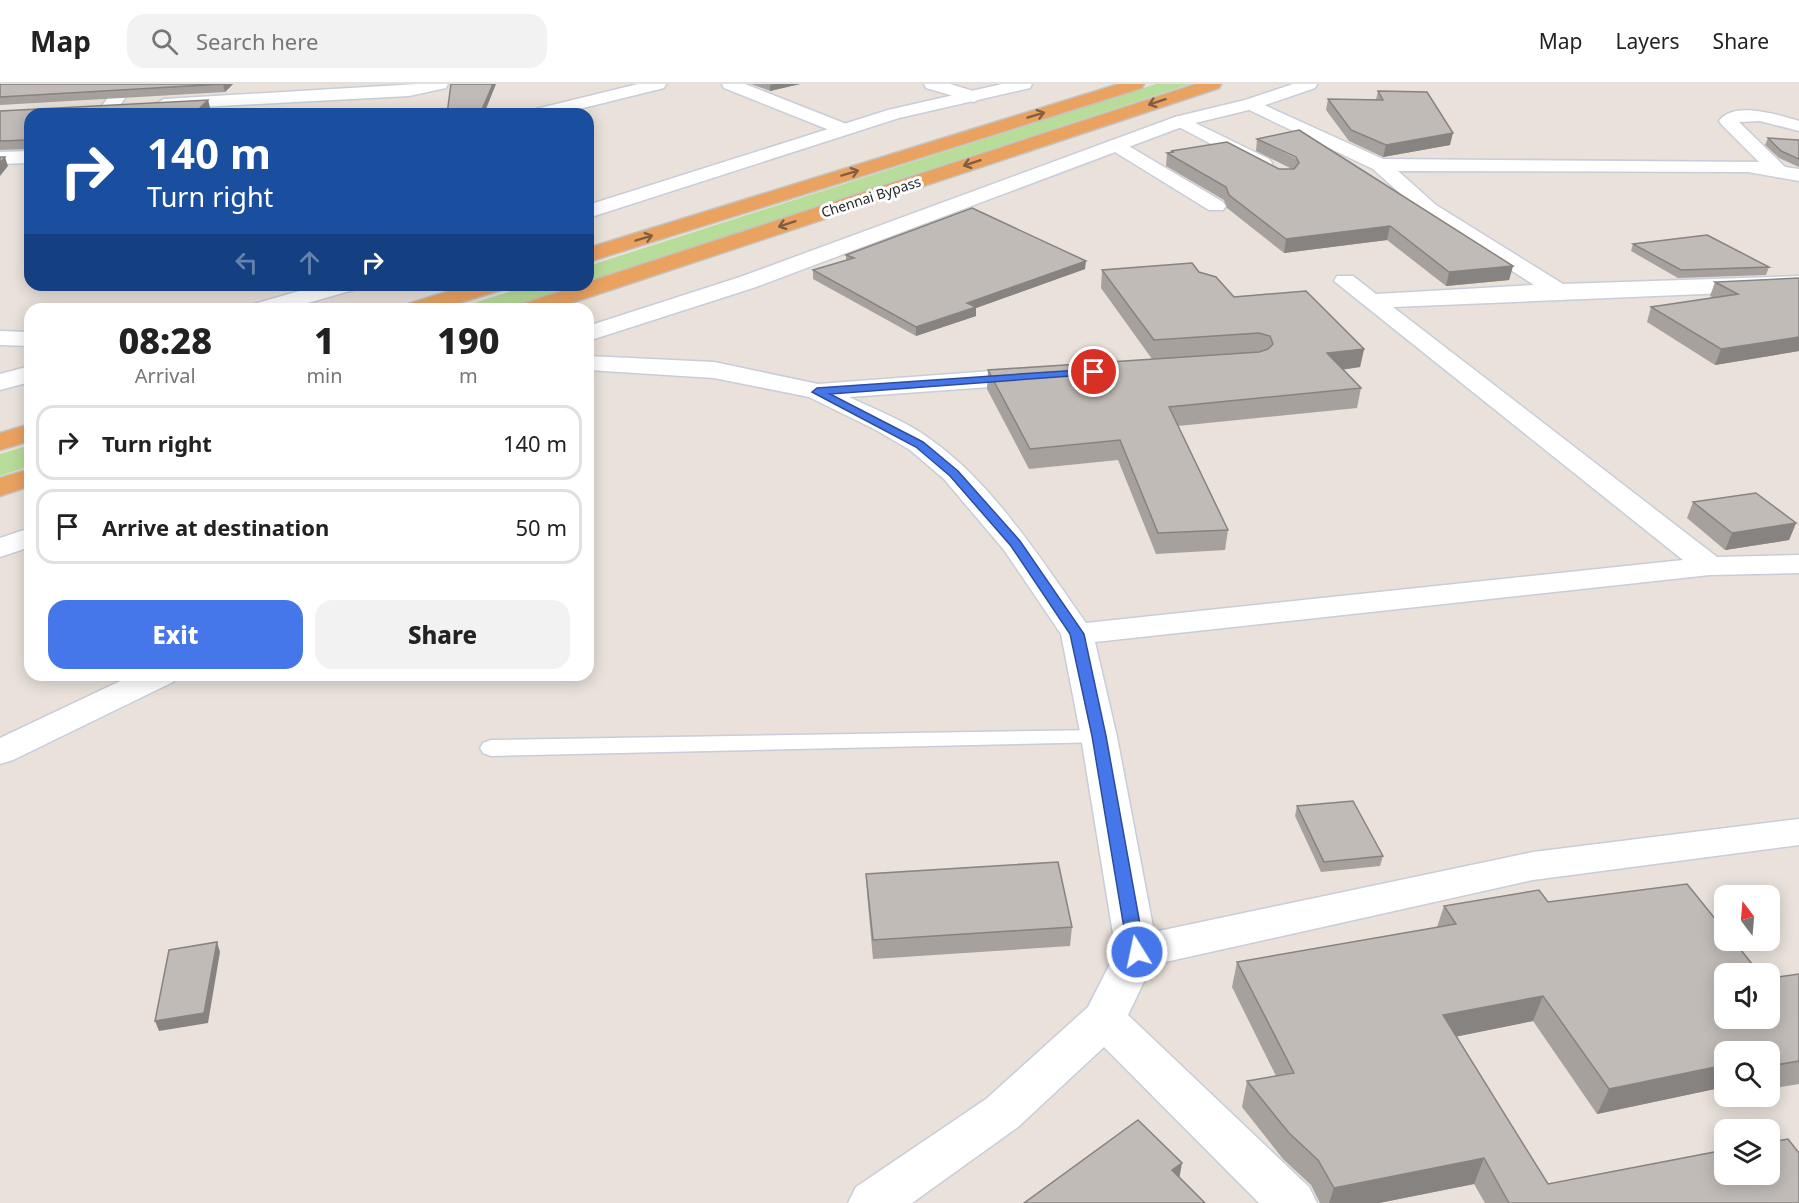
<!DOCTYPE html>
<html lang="en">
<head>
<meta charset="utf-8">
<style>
	:root { --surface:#fff; --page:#f2f2f2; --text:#222; --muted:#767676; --line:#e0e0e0; --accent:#4677ea }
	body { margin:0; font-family:"Noto Sans",sans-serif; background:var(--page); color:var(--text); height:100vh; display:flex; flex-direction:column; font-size:22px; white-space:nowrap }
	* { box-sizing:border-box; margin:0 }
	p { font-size:20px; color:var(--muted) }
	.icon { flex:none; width:33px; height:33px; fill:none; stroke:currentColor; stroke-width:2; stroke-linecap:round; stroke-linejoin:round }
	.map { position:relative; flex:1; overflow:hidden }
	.drawer { position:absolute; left:24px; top:219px; width:570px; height:378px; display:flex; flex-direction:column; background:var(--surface); border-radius:18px; box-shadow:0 3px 15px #0003 }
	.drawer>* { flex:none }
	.banner { position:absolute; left:24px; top:24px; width:570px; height:183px; border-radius:18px; box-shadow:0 3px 15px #0003; background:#1a4fa0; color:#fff; overflow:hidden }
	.needle { width:39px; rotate:344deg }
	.tools { position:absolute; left:1714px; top:801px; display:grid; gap:12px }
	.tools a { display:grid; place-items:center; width:66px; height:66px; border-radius:12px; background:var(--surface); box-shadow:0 3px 15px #0003; font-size:30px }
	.pin { position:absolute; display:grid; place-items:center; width:51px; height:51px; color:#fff; margin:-26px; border:3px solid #fff; border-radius:50%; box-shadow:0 2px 6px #0007 }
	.me { position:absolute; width:66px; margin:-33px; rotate:350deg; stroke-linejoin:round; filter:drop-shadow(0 0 4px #0008) }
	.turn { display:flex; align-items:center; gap:21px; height:126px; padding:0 24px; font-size:27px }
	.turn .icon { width:78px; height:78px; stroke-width:2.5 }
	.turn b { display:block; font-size:42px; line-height:51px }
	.lanes { display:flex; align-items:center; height:57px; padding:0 24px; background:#0003; justify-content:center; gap:30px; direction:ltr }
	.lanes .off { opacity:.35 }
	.eta { display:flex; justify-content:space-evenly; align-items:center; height:102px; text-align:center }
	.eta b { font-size:36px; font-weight:800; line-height:42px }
	.action { display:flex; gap:12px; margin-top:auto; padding:12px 24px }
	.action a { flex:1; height:69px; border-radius:18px; background:var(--accent); color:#fff; font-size:24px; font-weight:800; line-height:69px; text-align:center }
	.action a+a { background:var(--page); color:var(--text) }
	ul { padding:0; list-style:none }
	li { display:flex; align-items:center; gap:18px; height:75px; margin:0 12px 9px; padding:0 12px; border:3px solid var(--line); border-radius:18px }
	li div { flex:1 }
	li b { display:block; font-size:22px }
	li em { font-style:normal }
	header { display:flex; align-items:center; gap:36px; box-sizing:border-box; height:84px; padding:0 30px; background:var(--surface); border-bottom:2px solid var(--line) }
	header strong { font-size:28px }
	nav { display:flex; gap:33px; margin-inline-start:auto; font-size:21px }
	.search { width:420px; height:54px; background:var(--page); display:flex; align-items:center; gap:15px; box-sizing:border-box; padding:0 21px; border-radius:18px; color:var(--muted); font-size:22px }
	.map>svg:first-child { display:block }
	.green { fill:#b8dc9a }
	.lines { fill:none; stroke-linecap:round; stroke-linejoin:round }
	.service-casing { stroke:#c8cdd8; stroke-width:3 }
	.minor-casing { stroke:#c8cdd8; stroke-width:3 }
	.tertiary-casing { stroke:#c8cdd8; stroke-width:3 }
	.trunk-casing { stroke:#c3c3c3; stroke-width:3 }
	.service { fill:#fff; fill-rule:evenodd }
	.minor { fill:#fff; fill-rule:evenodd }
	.tertiary { fill:#fff; fill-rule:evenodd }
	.trunk { fill:#eaa261; fill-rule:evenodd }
	.wall { fill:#a6a19d }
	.shaded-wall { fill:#878380 }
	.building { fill:#c1bbb7; stroke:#878380; stroke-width:1.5 }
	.oneway { stroke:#7f5e41 }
	.route { fill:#4677ea; stroke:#2e4d98; stroke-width:1.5 }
	.labels { text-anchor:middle; stroke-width:6; stroke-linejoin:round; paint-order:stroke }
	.far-street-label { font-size:14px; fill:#272727; stroke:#fff }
</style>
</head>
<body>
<header>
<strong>Map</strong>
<div class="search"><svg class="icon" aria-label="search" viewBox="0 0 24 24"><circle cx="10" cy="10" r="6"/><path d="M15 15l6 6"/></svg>Search here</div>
<nav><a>Map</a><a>Layers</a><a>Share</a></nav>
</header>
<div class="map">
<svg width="1799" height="1119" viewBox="0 0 1799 1119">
	<rect width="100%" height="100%" fill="#e9e1da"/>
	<g class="green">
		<polygon points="1156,0 1190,0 588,198 588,182"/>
		<polygon points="530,201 579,201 506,225 455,225"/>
		<polygon points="30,361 30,382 0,392 0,370"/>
	</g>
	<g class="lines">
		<g class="service-casing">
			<polygon id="service" points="1099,646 1107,648 1110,653 1107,658 491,672 483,669 480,664 483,659 491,656"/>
		</g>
		<g class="minor-casing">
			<g id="minor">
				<polygon points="118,0 135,0 116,27 104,27 101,23"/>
				<polygon points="417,0 448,0 446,4 409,12 164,25 155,20 164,15"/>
				<polygon points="638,0 666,0 664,4 559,30 529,30 532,26"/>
				<polygon points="722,0 745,0 849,41 852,45 849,49 837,49 724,4"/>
				<polygon points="924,0 950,0 980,9 983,13 974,18 926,4"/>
				<path d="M1251 15 1383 75 1759 78 1722 41 1719 37C1734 16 1778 31 1799 37V47L1760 37 1739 38 1785 83 1799 85V97L1748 88 1398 87 1436 121 1563 200 1799 192V206L1393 223 1717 473 1799 471V489L1710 491 1095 558 1117 653 1154 848 1533 768 1799 735V761L1533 796 1152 881 1128 931 1309 1103 1317 1119H1259L1104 963 1018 1043 912 1119H848L856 1103 986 1015 1088 923 1116 868 1081 653 1061 550 1004 466 944 395 910 366 876 346 809 313 714 294 588 286V272L714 278 818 300 1031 284 1040 287 1044 292 1040 297 1031 300 849 313C876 326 906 337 930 355 994 400 1041 476 1086 539L1683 476 1334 197 1337 192H1353L1376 210 1534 201 1422 129 1373 85 1245 24 1242 20Z"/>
				<polygon points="1181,32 1269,75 1272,79 1269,83 1255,83 1175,41 1172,37 1175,33"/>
				<polygon points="1117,55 1223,118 1226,122 1223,126 1209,126 1110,65 1108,61"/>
				<polygon points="30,67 30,79 0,80 0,68"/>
				<polygon points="0,247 30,248 30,262 0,261"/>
				<polygon points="133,591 178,591 173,598 13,676 0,680 0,654"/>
			</g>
		</g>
		<g class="tertiary-casing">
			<g id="tertiary">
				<polygon points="1002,0 1032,0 1030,4 899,34 588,134 588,121 888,26"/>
				<polygon points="1293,0 1317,0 1315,4 1257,24 1187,41 756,203 588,257 588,242 740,193 1175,33 1245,16"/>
				<polygon points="320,201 356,201 353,206 287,225 250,225 254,220"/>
				<polygon points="30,282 30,298 0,306 0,290"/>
				<polygon points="30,444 30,463 0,473 0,454"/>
			</g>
		</g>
		<g class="trunk-casing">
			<g id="trunk">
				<polygon points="1119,0 1144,0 1142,4 588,178 588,164"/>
				<polygon points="1196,0 1221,0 1219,4 553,225 518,225 522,220 580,201 588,201 588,198"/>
				<polygon points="469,201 504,201 501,206 440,225 404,225 408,220"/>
				<polygon points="30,340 30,357 0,366 0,349"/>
				<polygon points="30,385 30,402 0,412 0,394"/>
			</g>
		</g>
		<use href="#service" class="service"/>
		<use href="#minor" class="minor"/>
		<use href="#tertiary" class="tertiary"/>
		<use href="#trunk" class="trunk"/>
	</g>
	<g class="wall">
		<polygon points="0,0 233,0 225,8 0,21"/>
		<polygon points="751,0 800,0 770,7"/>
		<polygon points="1378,7 1450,61 1383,73 1349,57 1326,26 1328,15 1376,16"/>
		<polygon points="208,16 210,24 205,30 30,30 30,65 0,66 0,27"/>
		<polygon points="1768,54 1799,56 1799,83 1779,74 1765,61"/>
		<polygon points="1257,55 1513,182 1509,196 1446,202 1387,156 1284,169 1227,124 1224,116 1166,82 1167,69 1170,69 1171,67 1279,85 1292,85 1256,67"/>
		<polygon points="1633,160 1769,183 1766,191 1678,194 1631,167"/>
		<polygon points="846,171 1085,185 976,224 976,232 916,252 813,195 813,186 846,177"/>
		<polygon points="1102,186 1199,188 1234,213 1364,265 1360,283 1342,286 1361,304 1357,324 1178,342 1228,446 1225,466 1156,470 1118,376 1029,385 987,305 988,286 1152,275 1101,204"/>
		<polygon points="1799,194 1799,267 1715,281 1647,238 1651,223 1714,214 1710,212 1715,198"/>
		<polygon points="1693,418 1796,439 1789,456 1725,466 1687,434"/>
		<polygon points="1297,722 1383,772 1380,782 1321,788 1295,732"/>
		<polygon points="866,790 1072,843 1070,862 873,875 867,809"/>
		<polygon points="1548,818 1725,934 1799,890 1799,1000 1770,1005 1770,968 1725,968 1725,1012 1721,1013 1715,1005 1597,1030 1533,937 1456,952 1548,1100 1799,1119 1485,1119 1474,1100 1379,1119 1320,1119 1311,1101 1283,1075 1242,1023 1247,997 1276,992 1232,903 1237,878 1437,843 1444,822"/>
	</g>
	<g class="shaded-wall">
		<polygon points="223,0 233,0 225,8"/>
		<polygon points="493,0 496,0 484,30 480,30"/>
		<polygon points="775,0 800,0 770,7 770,1"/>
		<polygon points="208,16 210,24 205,30 194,30"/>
		<polygon points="1453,49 1450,61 1383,73 1386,61"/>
		<polygon points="5,73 8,82 0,92 0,79"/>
		<polygon points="1390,142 1387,156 1284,169 1286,155"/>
		<polygon points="1086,177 1085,185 976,224 976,232 916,252 916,243 967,219"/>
		<polygon points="1513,182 1509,196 1446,202 1449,188"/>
		<polygon points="1799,253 1799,267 1715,281 1721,265"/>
		<polygon points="1364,265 1360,283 1323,288 1327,269"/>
		<polygon points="1796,439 1789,456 1725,466 1732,449"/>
		<polygon points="217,858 220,868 208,939 159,947 155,937"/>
		<polygon points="1543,912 1533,937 1435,957 1443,931"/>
		<polygon points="1725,981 1725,987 1715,1005 1597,1030 1609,1005"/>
		<polygon points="1484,1074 1474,1100 1379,1119 1329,1119 1334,1104"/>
		<polygon points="1182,1079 1179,1096 1172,1086"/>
	</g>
	<g class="building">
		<polygon points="0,0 223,0 0,13"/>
		<polygon points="451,0 493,0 480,30 447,30"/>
		<polygon points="1378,7 1427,8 1453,49 1386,61 1351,46 1328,15 1383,16"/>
		<polygon points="208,16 194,30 30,30 30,61 27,56 0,57 0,27"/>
		<polygon points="1299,46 1513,182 1449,188 1390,142 1286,155 1229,111 1226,103 1167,69 1174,68 1171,67 1227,58 1279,85 1294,85 1299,79 1296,73 1257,55"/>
		<polygon points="1768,54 1799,56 1799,75 1781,67"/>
		<polygon points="0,73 5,73 0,79"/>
		<polygon points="972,124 1086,177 967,219 976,223 916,243 813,186 854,174 846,171"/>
		<polygon points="1707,151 1769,183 1681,186 1633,160"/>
		<polygon points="1192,179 1199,188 1216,193 1234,213 1306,207 1364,265 1327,269 1361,304 1169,323 1228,446 1158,449 1120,356 1030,365 988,286 1259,268 1268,265 1273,260 1270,252 1259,249 1154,256 1102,186"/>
		<polygon points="1799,194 1799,253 1721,265 1651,223 1738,210 1715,198"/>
		<polygon points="1756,409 1796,439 1732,449 1693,418"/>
		<polygon points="1353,717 1383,772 1324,778 1297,722"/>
		<polygon points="1058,778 1072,843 873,856 866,790"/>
		<polygon points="1687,800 1725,847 1725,856 1733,856 1760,890 1725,890 1725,934 1770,934 1770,894 1799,890 1799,977 1770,982 1770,968 1725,968 1725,981 1609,1005 1543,912 1443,931 1548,1100 1725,1066 1725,1090 1770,1090 1770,1058 1788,1055 1799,1069 1799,1119 1509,1119 1484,1074 1334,1104 1318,1076 1289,1049 1247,997 1294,989 1237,878 1456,840 1444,822 1539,806 1548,818"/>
		<polygon points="217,858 204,929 155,937 169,866"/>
		<polygon points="1138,1036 1182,1079 1172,1086 1205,1119 1024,1119"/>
	</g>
	<defs><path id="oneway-shaft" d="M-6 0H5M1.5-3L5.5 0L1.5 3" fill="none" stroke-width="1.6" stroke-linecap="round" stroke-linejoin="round" transform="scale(1.5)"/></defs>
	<g class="oneway">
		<use href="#oneway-shaft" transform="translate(1157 18) rotate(162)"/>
		<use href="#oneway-shaft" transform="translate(1036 31) rotate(-17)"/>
		<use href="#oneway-shaft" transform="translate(972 79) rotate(162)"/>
		<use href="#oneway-shaft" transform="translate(850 89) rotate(-17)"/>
		<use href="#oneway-shaft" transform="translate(787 140) rotate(162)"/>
		<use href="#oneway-shaft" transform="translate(644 154) rotate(-17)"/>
	</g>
	<polygon class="route" points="1094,285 1099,288 1098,290 830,310 923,358 958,387 1020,457 1084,550 1106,652 1145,868 1143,873 1131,873 1128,868 1092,652 1070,550 1011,462 950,392 916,363 812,308 817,304"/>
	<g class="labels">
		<g class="far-street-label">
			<text transform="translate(871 113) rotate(-18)" y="5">Chennai Bypass</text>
		</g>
	</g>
</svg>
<div class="tools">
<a><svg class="needle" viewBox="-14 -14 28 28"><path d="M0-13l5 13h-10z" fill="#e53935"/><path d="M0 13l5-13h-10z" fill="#767676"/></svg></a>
<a><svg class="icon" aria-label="sound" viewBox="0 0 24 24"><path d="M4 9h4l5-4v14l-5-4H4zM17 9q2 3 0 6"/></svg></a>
<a><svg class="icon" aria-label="search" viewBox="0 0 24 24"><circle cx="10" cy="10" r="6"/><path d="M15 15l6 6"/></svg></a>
<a><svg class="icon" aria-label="layers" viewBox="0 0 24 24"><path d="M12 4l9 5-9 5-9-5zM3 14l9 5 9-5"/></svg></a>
</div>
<div class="pin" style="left:1094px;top:288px;background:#d93025"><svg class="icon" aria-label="arrive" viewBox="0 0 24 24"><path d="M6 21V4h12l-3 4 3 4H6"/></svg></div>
<svg class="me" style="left:1137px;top:868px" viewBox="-20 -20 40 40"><circle r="17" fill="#4677ea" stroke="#fff" stroke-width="3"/><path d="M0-11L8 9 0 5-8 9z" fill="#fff"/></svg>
<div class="banner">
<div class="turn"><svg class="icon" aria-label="right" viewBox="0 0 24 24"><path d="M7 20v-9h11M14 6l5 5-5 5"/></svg><div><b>140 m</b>Turn right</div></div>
<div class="lanes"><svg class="icon off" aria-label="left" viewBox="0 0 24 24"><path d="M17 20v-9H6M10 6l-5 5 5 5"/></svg><svg class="icon off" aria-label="ahead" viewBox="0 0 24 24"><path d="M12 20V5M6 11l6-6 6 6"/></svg><svg class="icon" aria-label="right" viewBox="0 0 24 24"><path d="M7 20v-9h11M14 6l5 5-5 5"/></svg></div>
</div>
<section class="drawer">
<div class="eta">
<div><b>08:28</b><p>Arrival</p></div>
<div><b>1</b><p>min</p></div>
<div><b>190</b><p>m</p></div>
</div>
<ul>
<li><svg class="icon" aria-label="right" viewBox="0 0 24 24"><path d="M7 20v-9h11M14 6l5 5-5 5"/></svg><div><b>Turn right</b></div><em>140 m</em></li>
<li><svg class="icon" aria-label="arrive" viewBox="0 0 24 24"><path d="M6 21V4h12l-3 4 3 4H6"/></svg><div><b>Arrive at destination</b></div><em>50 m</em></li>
</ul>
<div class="action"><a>Exit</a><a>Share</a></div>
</section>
</div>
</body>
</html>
